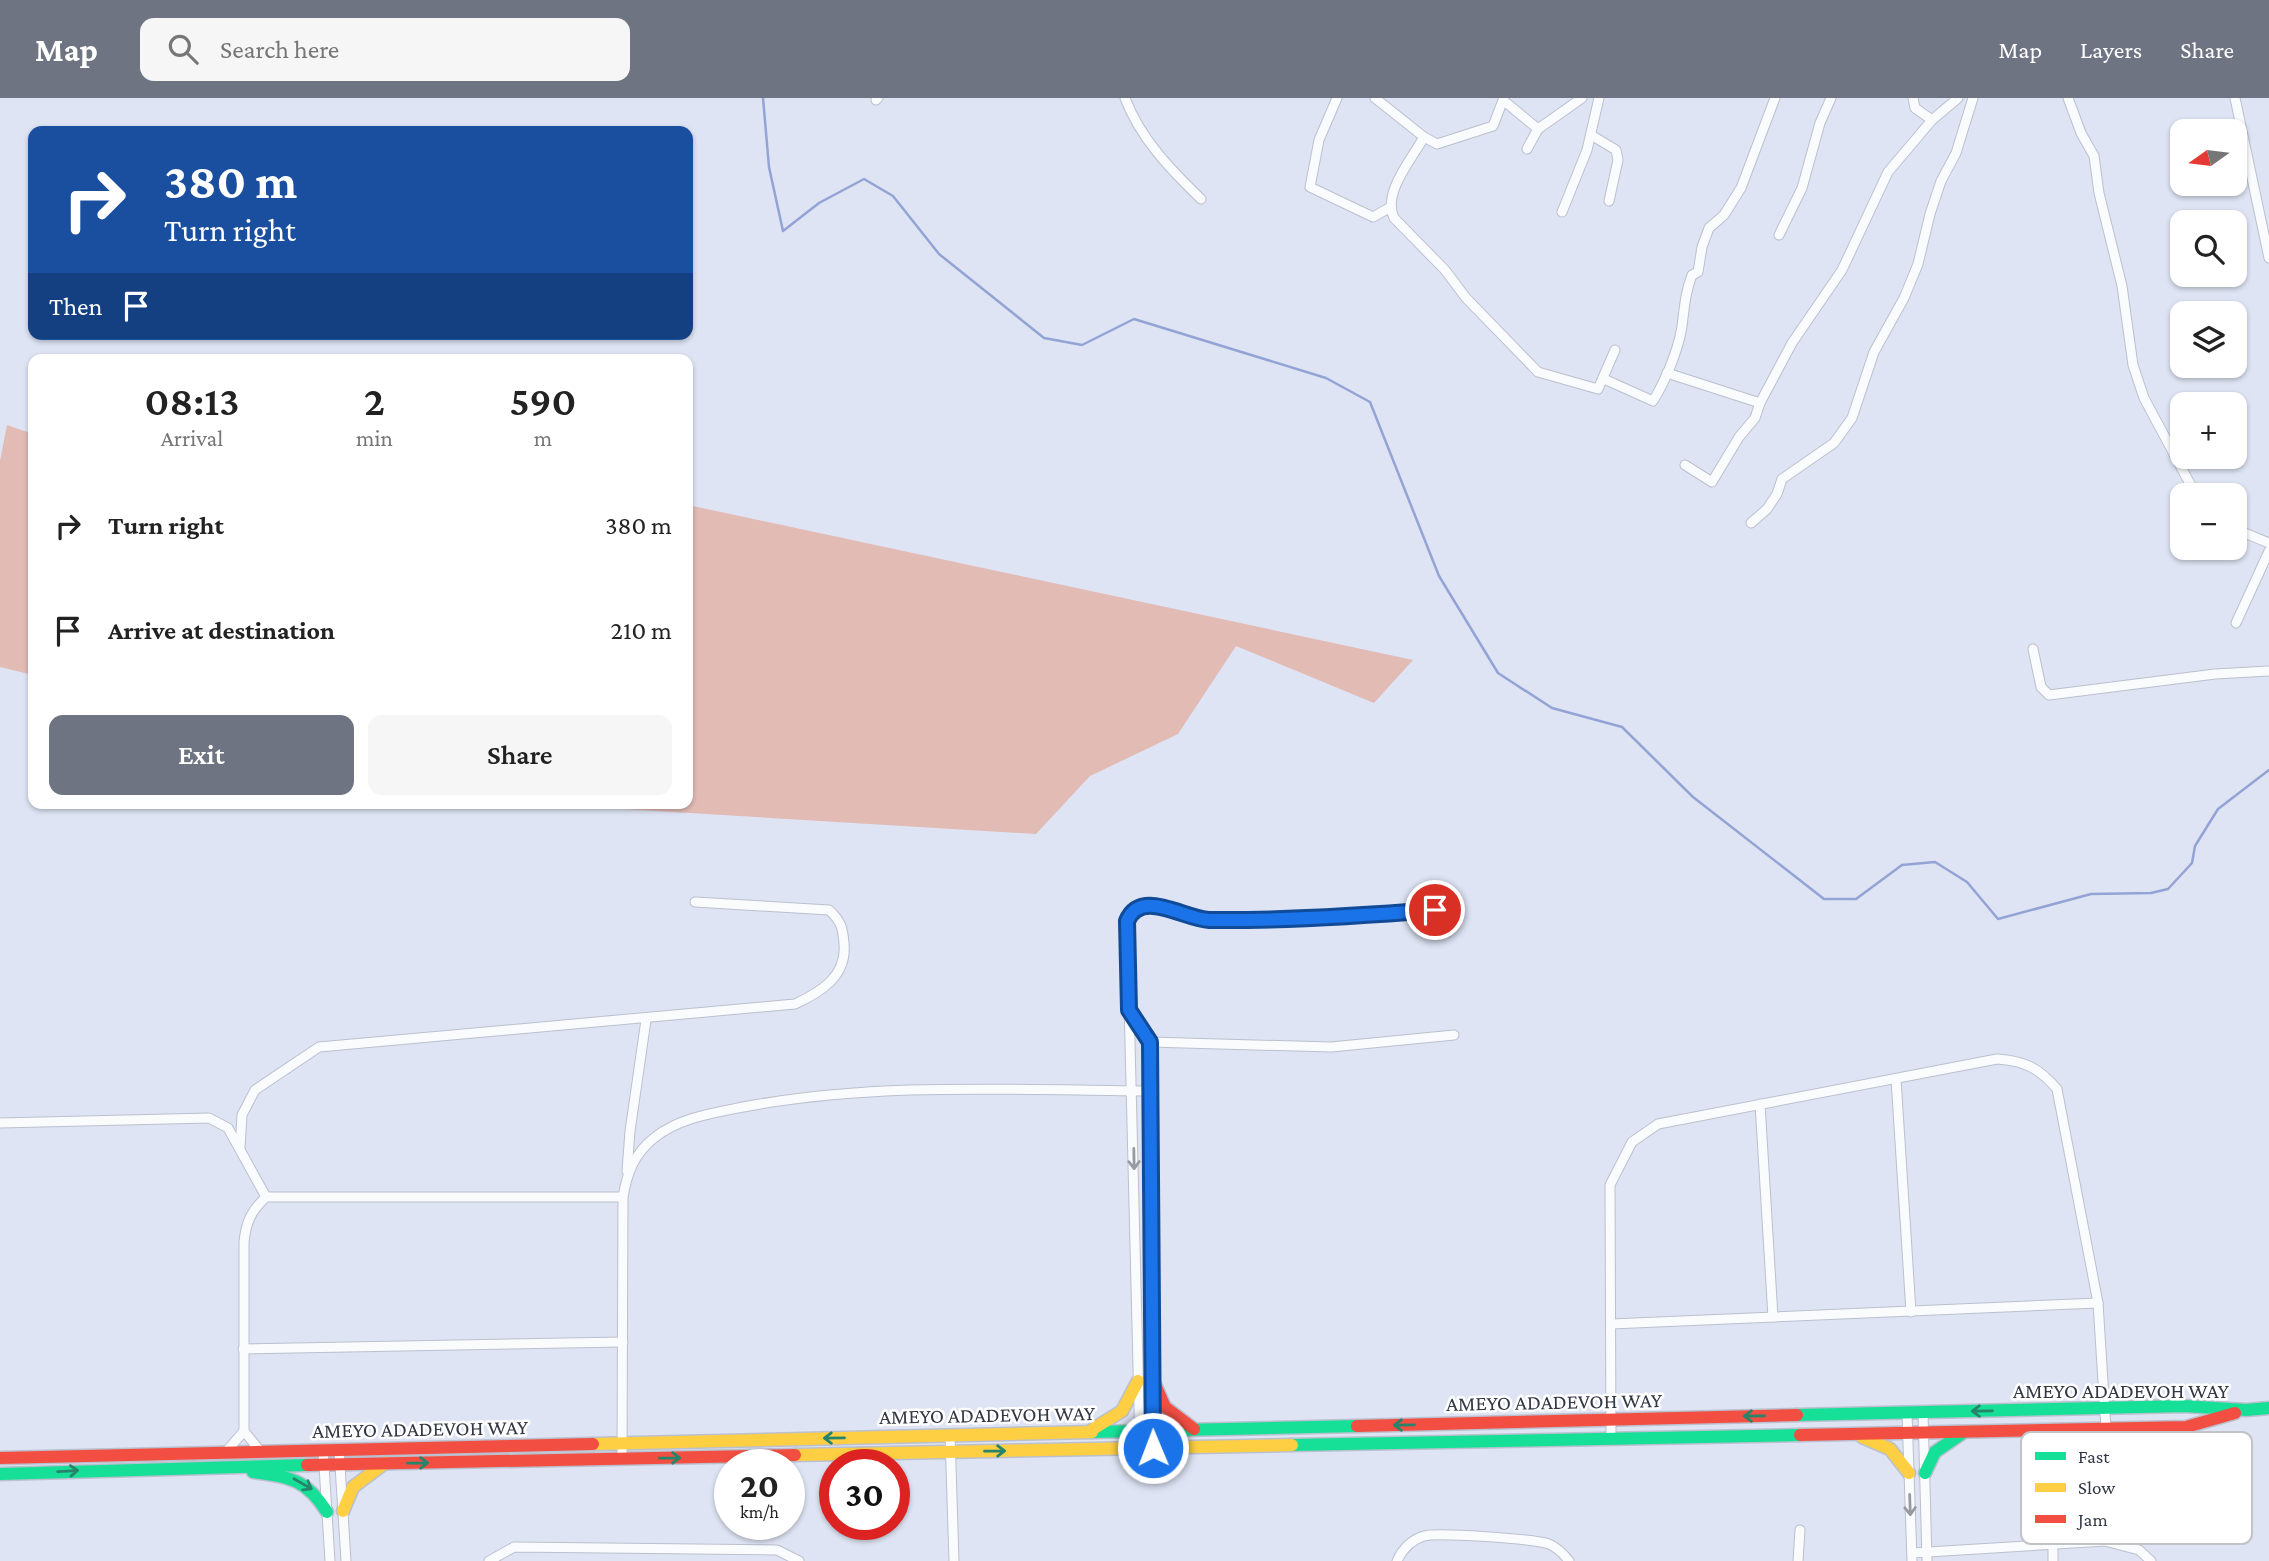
<!DOCTYPE html>
<html lang="en">
<head>
<meta charset="utf-8">
<style>
	:root { --surface:#fff; --page:#f6f6f6; --text:#222; --muted:#767676; --accent:#6f7482 }
	body { margin:0; font-family:"Crimson Pro",serif; background:var(--page); color:var(--text); height:100vh; display:flex; flex-direction:column; font-size:26px; white-space:nowrap }
	* { box-sizing:border-box; margin:0 }
	p { font-size:23px; color:var(--muted) }
	.icon { flex:none; width:38px; height:38px; fill:none; stroke:currentColor; stroke-width:2; stroke-linecap:round; stroke-linejoin:round }
	.map { position:relative; flex:1; overflow:hidden }
	.side { position:absolute; left:28px; top:256px; width:665px; height:455px; display:flex; flex-direction:column; background:var(--surface); border-radius:14px; box-shadow:0 2px 5px #0004 }
	.side>* { flex:none }
	.banner { position:absolute; left:28px; top:28px; width:665px; height:214px; border-radius:14px; box-shadow:0 2px 5px #0004; background:#1a4fa0; color:#fff; overflow:hidden }
	.needle { width:46px; rotate:256deg }
	.controls { position:absolute; left:2170px; top:21px; display:grid; gap:14px }
	.controls a { display:grid; place-items:center; width:77px; height:77px; border-radius:14px; background:var(--surface); box-shadow:0 2px 5px #0004; font-size:35px }
	.speed { position:absolute; left:714px; top:1351px; display:flex; gap:14px; font-size:35px; font-weight:700; text-align:center }
	.speed>* { display:grid; place-content:center; width:91px; height:91px; border-radius:50%; background:var(--surface); box-shadow:0 2px 5px #0004; line-height:1 }
	.speed small { font-size:18px; font-weight:400 }
	.speed .limit { border:10px solid #d22; background:#fff; color:#111 }
	.pin { position:absolute; display:grid; place-items:center; width:60px; height:60px; color:#fff; margin:-30px; border:4px solid #fff; border-radius:50%; box-shadow:0 2px 7px #0007 }
	.me { position:absolute; width:77px; margin:-38px; rotate:359deg; stroke-linejoin:round; filter:drop-shadow(0 0 5px #0008) }
	.turn { display:flex; align-items:center; gap:24px; height:147px; padding:0 21px; font-size:32px }
	.turn .icon { width:91px; height:91px; stroke-width:2.5 }
	.turn b { display:block; font-size:49px; line-height:60px }
	.then { display:flex; align-items:center; height:66px; padding:0 21px; background:#0003; gap:14px; font-size:26px }
	.eta { display:flex; justify-content:space-evenly; align-items:center; height:119px; text-align:center }
	.eta b { font-size:42px; font-weight:600; line-height:49px }
	.cta { display:flex; gap:14px; margin-top:auto; padding:14px 21px }
	.cta a { flex:1; height:80px; border-radius:14px; background:var(--accent); color:#fff; font-size:28px; font-weight:600; line-height:80px; text-align:center }
	.cta a+a { background:var(--page); color:var(--text) }
	ul { padding:0; list-style:none }
	li { display:flex; align-items:center; gap:21px; height:105px; padding:0 21px }
	li div { flex:1 }
	li b { display:block; font-size:26px }
	li em { font-style:normal }
	header { display:flex; align-items:center; gap:42px; box-sizing:border-box; height:98px; padding:0 35px; background:var(--accent); color:#fff }
	header strong { font-size:33px }
	nav { display:flex; gap:38px; margin-inline-start:auto; font-size:24px }
	.search { width:490px; height:63px; background:var(--page); display:flex; align-items:center; gap:18px; box-sizing:border-box; padding:0 24px; border-radius:14px; color:var(--muted); font-size:26px }
	.map>svg:first-child { display:block }
	.forest { fill:#e2bbb5 }
	.lines { fill:none; stroke-linecap:round; stroke-linejoin:round }
	.stream { stroke:#93a4d4; stroke-width:2.5 }
	.street-casing { stroke:#bbc0ce; stroke-width:11 }
	.fast-casing { stroke:#bbc0ce; stroke-width:15 }
	.slow-casing { stroke:#bbc0ce; stroke-width:15 }
	.jam-casing { stroke:#bbc0ce; stroke-width:15 }
	.street { stroke:#fafbfd; stroke-width:9 }
	.fast { stroke:#16e098; stroke-width:12 }
	.slow { stroke:#ffcf43; stroke-width:12 }
	.jam { stroke:#f24e42; stroke-width:12 }
	.oneway { stroke:#969aa1 }
	.oneway2 { stroke:#26846a }
	.route-casing { stroke:#114b97; stroke-width:18 }
	.route { stroke:#1a73e8; stroke-width:12 }
	.labels { text-anchor:middle; stroke-width:5; stroke-linejoin:round; paint-order:stroke }
	.street-label { font-size:21px; fill:#333845; stroke:#fff }
	.key { fill:#fff; stroke:#c2c3c7; stroke-width:2 }
	.key-label { font-size:19px; fill:#333845 }
</style>
</head>
<body>
<header>
<strong>Map</strong>
<div class="search"><svg class="icon" aria-label="search" viewBox="0 0 24 24"><circle cx="10" cy="10" r="6"/><path d="M15 15l6 6"/></svg>Search here</div>
<nav><a>Map</a><a>Layers</a><a>Share</a></nav>
</header>
<div class="map">
<svg width="2269" height="1463" viewBox="0 0 2269 1463">
	<rect width="100%" height="100%" fill="#dee4f4"/>
	<g class="forest">
		<polygon points="7,327 33,336 33,577 0,569 0,363"/>
		<polygon points="688,407 1413,562 1374,605 1236,548 1178,636 1090,678 1036,736 525,705 688,705"/>
	</g>
	<g class="lines">
		<polyline class="stream" points="763,0 769,69 783,133 819,105 864,81 893,98 939,156 1044,240 1082,247 1134,221 1326,280 1370,304 1439,478 1498,575 1552,610 1622,629 1693,699 1824,801 1856,801 1902,767 1935,764 1967,784 1998,821 2091,796 2151,795 2168,791 2192,765 2195,748 2218,711 2269,672"/>
		<g class="street-casing">
			<g id="street">
				<path d="M1125 0C1140 40 1170 71 1201 101"/>
				<polyline points="1337,0 1319,42 1310,89 1373,119 1389,110"/>
				<path d="M1375 0 1424 39C1412 61 1382 95 1394 120L1445 172 1466 200 1538 274 1598 291 1615 252"/>
				<polyline points="1913,0 1915,10 1932,22"/>
				<polyline points="2068,0 2081,35 2094,58 2099,95 2122,188 2133,267 2144,300 2196,397"/>
				<polyline points="2235,0 2269,160"/>
				<polyline points="876,2 878,0"/>
				<polyline points="1591,37 1616,52 1618,62 1609,103"/>
				<polyline points="1424,39 1437,46 1493,28 1503,2 1538,31 1582,0"/>
				<polyline points="1527,51 1538,31"/>
				<polyline points="1562,114 1587,52 1599,0"/>
				<polyline points="1779,137 1802,90 1820,25 1831,0"/>
				<polyline points="1667,275 1760,305 1792,245 1842,172 1888,74 1932,22 1958,0"/>
				<path d="M1604 281 1653 303C1667 280 1681 246 1683 220 1685 204 1686 193 1692 177L1698 174 1702 149 1709 130 1724 117 1741 90 1775 0"/>
				<polyline points="1685,367 1712,384 1739,339 1755,320 1760,305"/>
				<polyline points="1751,425 1767,411 1777,396 1782,381 1834,345 1852,320 1874,254 1904,200 1918,166 1930,116 1941,83 1956,55 1973,0"/>
				<polyline points="2235,431 2269,445"/>
				<polyline points="2236,525 2269,453"/>
				<polyline points="2033,551 2041,589 2049,597 2215,576 2269,573"/>
				<polyline points="1130,913 1149,944 1153,1350"/>
				<polyline points="1149,944 1331,949 1454,937"/>
				<polyline points="1896,981 1911,1214"/>
				<polyline points="1760,1006 1773,1219"/>
				<polyline points="0,1025 209,1020 228,1030 266,1099"/>
				<path d="M240 1050 242 1017 255 992 319 949 795 906C821 894 847 878 844 846 843 830 841 823 829 812L695 804"/>
				<polyline points="627,1073 630,1033 646,922"/>
				<polyline points="1611,1226 2098,1205"/>
				<polyline points="243,1251 623,1244"/>
				<polyline points="1923,1314 1927,1463"/>
				<polyline points="1907,1315 1912,1463"/>
				<polyline points="950,1337 954,1463"/>
				<path d="M1611 1341 1610 1087 1632 1044 1658 1026 1997 961C2025 963 2039 970 2057 991L2098 1205 2106 1331"/>
				<path d="M1140 1350 1127 823C1141 790 1184 821 1209 822 1285 823 1359 818 1435 812"/>
				<polyline points="323,1352 330,1463"/>
				<polyline points="339,1352 346,1463"/>
				<path d="M261 1354 244 1333V1144C246 1124 251 1113 266 1099H623"/>
				<polyline points="225,1355 244,1333"/>
				<path d="M622 1361 623 1099C627 1075 634 1056 654 1040 678 1020 713 1015 743 1009 877 984 1014 992 1150 993"/>
				<polyline points="2053,1447 2053,1463"/>
				<polyline points="1912,1455 2105,1443 2139,1452 2151,1463"/>
				<polyline points="489,1463 514,1449 777,1452 799,1463"/>
				<path d="M1397 1463C1402 1452 1411 1442 1424 1438 1437 1434 1534 1441 1549 1446 1558 1450 1563 1455 1569 1463"/>
				<polyline points="1798,1463 1800,1432"/>
			</g>
		</g>
		<g class="fast-casing">
			<g id="fast">
				<polyline points="1797,1317 2184,1308 2246,1312 2269,1310"/>
				<polyline points="1092,1334 1357,1328"/>
				<polyline points="1292,1347 1800,1337"/>
				<path d="M253 1374C290 1379 306 1381 327 1414"/>
				<polyline points="1925,1375 1935,1354 1964,1334"/>
				<polyline points="0,1376 307,1367"/>
			</g>
		</g>
		<g class="slow-casing">
			<g id="slow">
				<polyline points="1093,1331 1122,1313 1138,1283"/>
				<polyline points="1862,1339 1890,1351 1909,1375"/>
				<polyline points="593,1346 1092,1334"/>
				<polyline points="795,1357 1292,1347"/>
				<polyline points="343,1413 353,1389 385,1365"/>
			</g>
		</g>
		<g class="jam-casing">
			<g id="jam">
				<polyline points="1153,1282 1165,1309 1194,1331"/>
				<polyline points="1357,1328 1797,1317"/>
				<polyline points="1800,1337 2186,1329 2235,1315"/>
				<polyline points="0,1360 593,1346"/>
				<polyline points="307,1367 795,1357"/>
			</g>
		</g>
		<use href="#street" class="street"/>
		<use href="#fast" class="fast"/>
		<use href="#slow" class="slow"/>
		<use href="#jam" class="jam"/>
	</g>
	<defs><path id="oneway-shaft" d="M-6 0H5M1.5-3L5.5 0L1.5 3" fill="none" stroke-width="1.6" stroke-linecap="round" stroke-linejoin="round" transform="scale(1.75)"/></defs>
	<g class="oneway">
		<use href="#oneway-shaft" transform="translate(1134 1061) rotate(89)"/>
		<use href="#oneway-shaft" transform="translate(1910 1407) rotate(88)"/>
	</g>
	<g class="oneway2">
		<use href="#oneway-shaft" transform="translate(1982 1313) rotate(179)"/>
		<use href="#oneway-shaft" transform="translate(1754 1318) rotate(179)"/>
		<use href="#oneway-shaft" transform="translate(1404 1327) rotate(179)"/>
		<use href="#oneway-shaft" transform="translate(834 1340) rotate(179)"/>
		<use href="#oneway-shaft" transform="translate(995 1353) rotate(-1)"/>
		<use href="#oneway-shaft" transform="translate(670 1360) rotate(-1)"/>
		<use href="#oneway-shaft" transform="translate(418 1365) rotate(-1)"/>
		<use href="#oneway-shaft" transform="translate(68 1373) rotate(-3)"/>
		<use href="#oneway-shaft" transform="translate(303 1386) rotate(30)"/>
	</g>
	<g class="lines">
		<g class="route-casing">
			<path id="route" d="M1153 1350 1150 944 1129 912 1127 823C1141 790 1184 821 1209 822 1285 823 1359 818 1435 812"/>
		</g>
		<use href="#route" class="route"/>
	</g>
	<g class="labels">
		<g class="street-label">
			<text x="2121" y="1300">AMEYO ADADEVOH WAY</text>
			<text transform="translate(1554 1304) rotate(-1)" y="7">AMEYO ADADEVOH WAY</text>
			<text transform="translate(987 1317) rotate(-1)" y="7">AMEYO ADADEVOH WAY</text>
			<text transform="translate(420 1331) rotate(-1)" y="7">AMEYO ADADEVOH WAY</text>
		</g>
	</g>
	<rect x="2021" y="1334" width="231" height="112" rx="10" class="key"/>
	<rect x="2035" y="1354" width="31" height="8" fill="#16e098"/>
	<rect x="2035" y="1385" width="31" height="9" fill="#ffcf43"/>
	<rect x="2035" y="1417" width="31" height="8" fill="#f24e42"/>
	<g class="key-label">
		<text x="2078" y="1365">Fast</text>
		<text x="2078" y="1396">Slow</text>
		<text x="2078" y="1428">Jam</text>
	</g>
</svg>
<div class="controls">
<a><svg class="needle" viewBox="-14 -14 28 28"><path d="M0-13l5 13h-10z" fill="#e53935"/><path d="M0 13l5-13h-10z" fill="#767676"/></svg></a>
<a><svg class="icon" aria-label="search" viewBox="0 0 24 24"><circle cx="10" cy="10" r="6"/><path d="M15 15l6 6"/></svg></a>
<a><svg class="icon" aria-label="layers" viewBox="0 0 24 24"><path d="M12 4l9 5-9 5-9-5zM3 14l9 5 9-5"/></svg></a>
<a>+</a>
<a>−</a>
</div>
<div class="speed"><div>20<small>km/h</small></div><div class="limit">30</div></div>
<div class="pin" style="left:1435px;top:812px;background:#d93025"><svg class="icon" aria-label="arrive" viewBox="0 0 24 24"><path d="M6 21V4h12l-3 4 3 4H6"/></svg></div>
<svg class="me" style="left:1153px;top:1350px" viewBox="-20 -20 40 40"><circle r="17" fill="#1a73e8" stroke="#fff" stroke-width="3"/><path d="M0-11L8 9 0 5-8 9z" fill="#fff"/></svg>
<div class="banner">
<div class="turn"><svg class="icon" aria-label="right" viewBox="0 0 24 24"><path d="M7 20v-9h11M14 6l5 5-5 5"/></svg><div><b>380 m</b>Turn right</div></div>
<div class="then">Then<svg class="icon" aria-label="arrive" viewBox="0 0 24 24"><path d="M6 21V4h12l-3 4 3 4H6"/></svg></div>
</div>
<section class="side">
<div class="eta">
<div><b>08:13</b><p>Arrival</p></div>
<div><b>2</b><p>min</p></div>
<div><b>590</b><p>m</p></div>
</div>
<ul>
<li><svg class="icon" aria-label="right" viewBox="0 0 24 24"><path d="M7 20v-9h11M14 6l5 5-5 5"/></svg><div><b>Turn right</b></div><em>380 m</em></li>
<li><svg class="icon" aria-label="arrive" viewBox="0 0 24 24"><path d="M6 21V4h12l-3 4 3 4H6"/></svg><div><b>Arrive at destination</b></div><em>210 m</em></li>
</ul>
<div class="cta"><a>Exit</a><a>Share</a></div>
</section>
</div>
</body>
</html>
